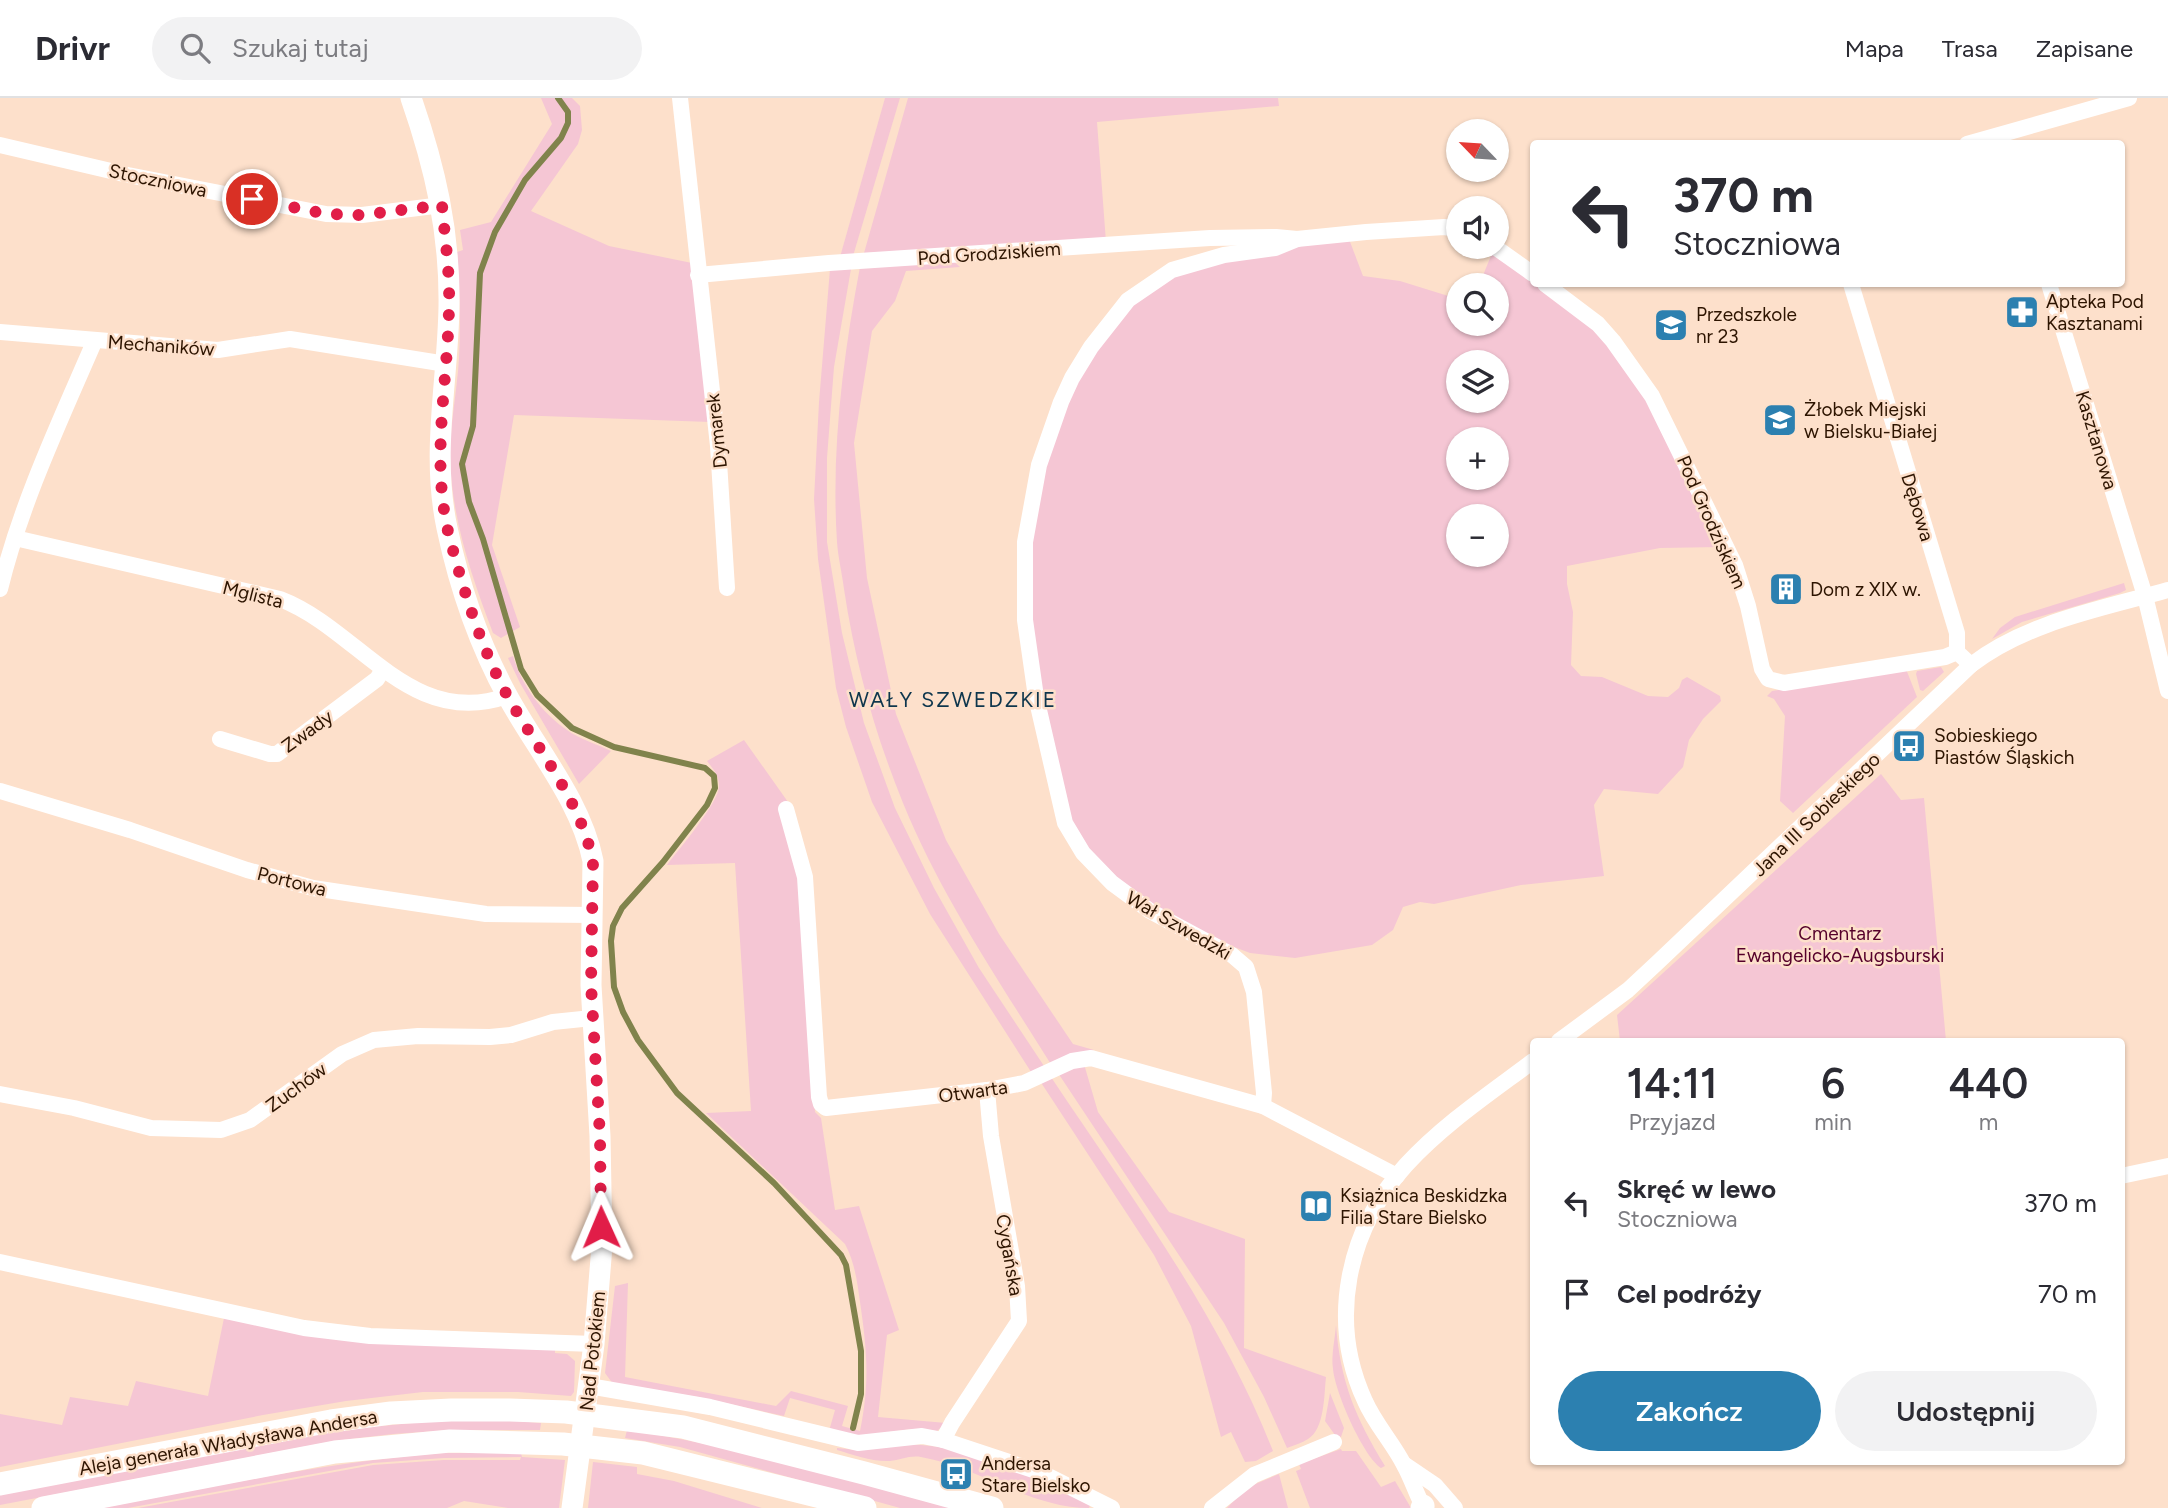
<!DOCTYPE html>
<html lang="pl">
<head>
<meta charset="utf-8">
<style>
	:root { --surface:#fff; --page:#f2f2f3; --text:#2b2b33; --muted:#7c7c81; --line:#e1e1e2; --accent:#2c80b0 }
	body { margin:0; font-family:Figtree,sans-serif; background:var(--page); color:var(--text); height:100vh; display:flex; flex-direction:column; font-size:26px; white-space:nowrap }
	* { box-sizing:border-box; margin:0 }
	p { font-size:23px; color:var(--muted) }
	.icon { flex:none; width:38px; height:38px; fill:none; stroke:currentColor; stroke-width:2; stroke-linecap:round; stroke-linejoin:round }
	.map { position:relative; flex:1; overflow:hidden }
	.drawer { position:absolute; left:1530px; top:940px; width:595px; height:427px; display:flex; flex-direction:column; background:var(--surface); border-radius:7px; box-shadow:0 2px 5px #0004 }
	.drawer>* { flex:none }
	.hud { position:absolute; left:1530px; top:42px; width:595px; height:147px; border-radius:7px; box-shadow:0 2px 5px #0004; background:#fff; color:var(--text); overflow:hidden }
	.needle { width:46px; rotate:295deg }
	.buttons { position:absolute; left:1446px; top:21px; display:grid; gap:14px }
	.buttons a { display:grid; place-items:center; width:63px; height:63px; border-radius:50%; background:var(--surface); box-shadow:0 2px 5px #0004; font-size:35px }
	.pin { position:absolute; display:grid; place-items:center; width:60px; height:60px; color:#fff; margin:-30px; border:4px solid #fff; border-radius:50%; box-shadow:0 2px 7px #0007 }
	.me { position:absolute; width:77px; margin:-38px; rotate:359deg; stroke-linejoin:round; filter:drop-shadow(0 0 5px #0008) }
	.turn { display:flex; align-items:center; gap:24px; height:147px; padding:0 28px; font-size:32px }
	.turn .icon { width:91px; height:91px; stroke-width:2.5 }
	.turn b { display:block; font-size:49px; line-height:60px }
	.eta { display:flex; justify-content:space-evenly; align-items:center; height:119px; text-align:center }
	.eta b { font-size:42px; font-weight:600; line-height:49px }
	.cta { display:flex; gap:14px; margin-top:auto; padding:14px 28px }
	.cta a { flex:1; height:80px; border-radius:42px; background:var(--accent); color:#fff; font-size:28px; font-weight:600; line-height:80px; text-align:center }
	.cta a+a { background:var(--page); color:var(--text) }
	ul { padding:0; list-style:none }
	li { display:flex; align-items:center; gap:21px; height:91px; padding:0 28px }
	li div { flex:1 }
	li b { display:block; font-size:26px }
	li em { font-style:normal }
	header { display:flex; align-items:center; gap:42px; box-sizing:border-box; height:98px; padding:0 35px; background:var(--surface); border-bottom:2px solid var(--line) }
	header strong { font-size:33px }
	nav { display:flex; gap:38px; margin-inline-start:auto; font-size:24px }
	.search { width:490px; height:63px; background:var(--page); display:flex; align-items:center; gap:18px; box-sizing:border-box; padding:0 24px; border-radius:38px; color:var(--muted); font-size:26px }
	.map>svg:first-child { display:block }
	.green { fill:#f5c6d4; fill-rule:evenodd }
	.lines { fill:none; stroke-linecap:round; stroke-linejoin:round }
	.stream { stroke:#80834c; stroke-width:6 }
	.minor { stroke:#fff; stroke-width:16 }
	.tertiary { stroke:#fff; stroke-width:21 }
	.secondary { stroke:#fff; stroke-width:23 }
	.route { stroke:#e11d48; stroke-width:12; stroke-dasharray:0 21.6 }
	.labels { text-anchor:middle; stroke-width:5; stroke-linejoin:round; paint-order:stroke }
	.street-label { font-size:19px; fill:#2d1400; stroke:#fde0cb }
	.poi-label { font-size:19px; fill:#2d1400; stroke:#fde0cb; text-anchor:start }
	.park-label { font-size:19px; fill:#56002b; stroke:#fde0cb }
	.neighbourhood-label { font-size:21px; letter-spacing:2px; fill:#0e364d; stroke:#fde0cb }
</style>
</head>
<body>
<header>
<strong>Drivr</strong>
<div class="search"><svg class="icon" aria-label="search" viewBox="0 0 24 24"><circle cx="10" cy="10" r="6"/><path d="M15 15l6 6"/></svg>Szukaj tutaj</div>
<nav><a>Mapa</a><a>Trasa</a><a>Zapisane</a></nav>
</header>
<div class="map">
<svg width="2168" height="1410" viewBox="0 0 2168 1410">
	<rect width="100%" height="100%" fill="#fde0cb"/>
	<g class="green">
		<path d="M541 0H572L580 8 582 32 578 46 531 113 609 148 692 165 710 324 514 317 492 447 520 529 501 540 493 535C471 477 450 416 450 353 451 322 457 292 459 261 461 225 460 190 457 154L463 152 460 132 491 124 552 26Z"/>
		<polygon points="885,0 900,0 853,158 840,159"/>
		<polygon points="908,0 1278,0 1279,8 1097,24 1106,144 864,155"/>
		<path d="M1349 141 1363 178 1400 183 1458 201V226H1496V187H1479L1493 153 1533 181V186H1539L1595 230 1648 300 1721 449 1660 450 1567 468V486L1573 514 1571 567 1581 578 1602 579 1648 598 1668 599 1679 590 1682 582 1687 579 1720 598 1721 603 1703 621 1689 642 1683 669 1658 696 1604 691 1594 707 1604 778 1521 787 1434 806 1420 804 1403 809 1393 832 1372 847 1295 860 1250 855 1208 839 1170 820 1114 781 1075 734 1047 632 1027 482 1044 367 1080 277 1106 235 1150 190 1200 167 1299 147ZM1458 264H1496V303H1458ZM1458 341H1496V380H1458ZM1458 418H1496V457H1458Z"/>
		<path d="M952 162 960 169 906 173 895 203 872 233 854 345 867 480 896 616 946 742 999 836 1073 946 1094 952 1052 968C999 883 941 798 903 705 875 636 855 565 844 491 842 475 838 459 837 444 831 352 843 259 860 169Z"/>
		<polygon points="830,171 851,171 834,269 827,360 827,444 842,535 864,625 895,710 934,790 979,870 1046,971 1033,977 930,816 872,704 846,629 836,590 818,461 814,401 819,304"/>
		<polygon points="2124,485 2126,492 2120,495 2022,524 1992,541 2000,530 2015,519"/>
		<path d="M513 558C522 588 541 614 567 632 579 641 597 646 611 653L579 686 520 585 508 560Z"/>
		<polygon points="1941,569 1944,574 1923,593 1920,592 1916,576 1917,573"/>
		<polygon points="1906,571 1917,599 1793,715 1780,703 1785,618 1774,601 1767,598 1772,593"/>
		<path d="M744 642 788 704 800 781 815 1014 821 1020 835 1112 859 1108 899 1232 887 1237 878 1319 946 1325 937 1333 912 1331 859 1338 829 1333 835 1312 790 1300 784 1318 698 1299 613 1286 605 1275 615 1188 628 1185 625 1279 776 1308 791 1293 848 1308 842 1328 860 1333C870 1284 867 1252 860 1204 857 1183 855 1165 845 1146L706 1015 751 1013 735 765 667 767C678 752 719 705 719 688 719 677 713 671 707 663Z"/>
		<polygon points="1881,676 1901,702 1924,700 1946,943 1620,943 1617,917"/>
		<path d="M1084 966 1098 1014 1169 1114 1245 1141 1244 1250 1326 1279C1324 1296 1325 1331 1308 1341 1302 1345 1294 1347 1287 1350L1264 1299 1224 1225 1058 975Z"/>
		<path d="M1051 979C1131 1099 1220 1218 1273 1353L1256 1363 1245 1364 1231 1334 1221 1339 1191 1228 1154 1157 1040 983Z"/>
		<polygon points="224,1220 555,1250 555,1255 567,1256 575,1263 574,1294 571,1298 518,1294 423,1294 346,1303 263,1317 0,1369 0,1316 62,1327 70,1299 128,1308 136,1283 208,1298"/>
		<path d="M1336 1227C1340 1283 1356 1321 1385 1368L1381 1370C1363 1358 1335 1294 1333 1271 1331 1257 1335 1241 1336 1227Z"/>
		<polygon points="1330,1295 1344,1330 1341,1339 1335,1337 1325,1323"/>
		<path d="M451 1322H505L541 1325 540 1332H452L393 1336 334 1343 0 1407V1397C150 1368 299 1331 451 1322Z"/>
		<path d="M627 1332C737 1348 844 1381 952 1410H900L680 1349 625 1340Z"/>
		<path d="M911 1346 941 1349 1040 1380 1091 1405 1089 1410C1030 1410 979 1369 921 1359 910 1357 900 1362 890 1363 872 1364 854 1357 837 1352V1350L857 1352Z"/>
		<polygon points="1341,1351 1342,1353 1356,1353 1381,1389 1395,1383 1411,1410 1310,1410 1296,1373 1301,1371 1299,1366"/>
		<path d="M443 1355H521L522 1359 565 1362 559 1410H508L464 1403 447 1410H138L373 1367 444 1362H520L521 1359 444 1360 373 1365 128 1410H101C215 1388 328 1364 443 1355Z"/>
		<polygon points="593,1364 637,1369 637,1376 674,1383 762,1410 588,1410"/>
		<polygon points="1279,1376 1288,1410 1227,1410 1246,1390"/>
	</g>
	<g class="lines">
		<polyline class="stream" points="558,0 568,14 568,25 561,40 525,82 495,134 480,175 473,328 462,366 469,404 483,441 521,571 537,597 572,630 614,649 705,670 714,678 715,690 707,707 663,764 622,810 613,828 611,843 614,889 623,914 638,942 677,995 774,1085 841,1157 846,1167 861,1253 861,1296 853,1330"/>
		<g class="minor">
			<polyline points="680,0 718,348 727,490"/>
			<polyline points="1967,46 2129,0"/>
			<polyline points="0,47 128,77 326,116 362,117 442,107"/>
			<polyline points="1495,149 1533,176"/>
			<polyline points="698,177 829,165 1210,140 1276,139 1297,141 1366,134 1444,129 1458,131"/>
			<polyline points="1545,186 1598,226 1613,243 1652,298 1735,467 1748,508 1762,571 1768,581 1784,585 1945,559 1957,554 1971,567"/>
			<polyline points="1851,186 1957,535 1957,554"/>
			<polyline points="2049,186 2145,498 2168,593"/>
			<polyline points="0,234 218,252 290,241 446,266"/>
			<path d="M15 440 280 501C359 531 410 632 507 598"/>
			<path d="M0 491C21 405 60 323 95 242"/>
			<polyline points="220,641 270,656 277,656 377,581 382,573"/>
			<polyline points="0,693 130,732 247,772 313,790 486,816 594,817"/>
			<polyline points="786,711 805,779 819,999 821,1006 826,1010 987,992 1024,985 1072,963 1091,960 1263,1008 1397,1078"/>
			<path d="M1559 943 1628 892 1657 865 1971 567C2027 524 2101 511 2168 492"/>
			<polyline points="0,996 74,1010 151,1030 221,1032 250,1022 342,956 374,942 418,938 490,939 511,937 553,924 592,920"/>
			<polyline points="1263,1008 1264,995 1254,894 1246,869 1232,857 1150,813 1112,785 1083,755 1065,725 1036,599 1025,522 1025,444 1039,367 1061,304 1072,280 1091,249 1128,202 1172,172 1224,157 1275,150 1297,141"/>
			<polyline points="2121,1078 2168,1068"/>
			<polyline points="0,1164 304,1230 370,1238 594,1246"/>
			<polyline points="589,1288 710,1309 858,1345 922,1338 943,1342 1042,1375 1112,1410"/>
			<polyline points="943,1342 952,1325 1019,1223 1017,1188 991,1038 987,992"/>
			<polyline points="1404,1366 1435,1387 1455,1410"/>
			<polyline points="1212,1410 1254,1377 1334,1344"/>
			<path d="M1424 1410C1416 1396 1412 1381 1404 1367 1393 1345 1375 1326 1365 1303 1328 1223 1347 1132 1406 1067 1444 1026 1489 996 1533 963"/>
		</g>
		<path class="tertiary" d="M411 0C435 69 450 134 449 208 448 282 431 355 447 430 459 487 480 548 508 599 537 652 581 703 593 763L591 887 600 1038 602 1148 594 1246 572 1410"/>
		<g class="secondary">
			<polyline points="0,1386 331,1323 391,1315 451,1312 510,1312 566,1314 683,1329 864,1375 992,1410"/>
			<polyline points="43,1410 335,1354 450,1343 563,1346 643,1355 865,1410"/>
			<polyline points="1422,1410 1423,1408"/>
		</g>
	</g>
	<g class="lines">
		<path class="route" d="M252 101 326 116 362 117 442 107C445 141 450 174 449 208 448 288 429 366 451 445 465 497 482 552 508 599 538 652 581 703 593 764L591 887 600 1038 601 1129"/>
	</g>
	<defs>
		<g id="pharmacy-square" transform="scale(1.75)"><rect x="-9" y="-9" width="18" height="18" rx="4" fill="#2c80b0" stroke="#fde0cb"/><path d="M-2-6h4v4h4v4h-4v4h-4v-4h-4v-4h4Z" fill="#fff"/></g>
		<g id="school-square" transform="scale(1.75)"><rect x="-9" y="-9" width="18" height="18" rx="4" fill="#2c80b0" stroke="#fde0cb"/><path d="M0-5L7-2L0 1L-7-2ZM-4 1L0 2.5L4 1V4Q0 6-4 4Z" fill="#fff"/></g>
		<g id="building-square" transform="scale(1.75)"><rect x="-9" y="-9" width="18" height="18" rx="4" fill="#2c80b0" stroke="#fde0cb"/><path d="M-4-6H4V6H1V3H-1V6H-4ZM-2.5-4.3h1.7v1.8h-1.7ZM.8-4.3h1.7v1.8H.8ZM-2.5-1h1.7V.8h-1.7ZM.8-1h1.7V.8H.8Z" fill="#fff"/></g>
		<g id="bus-square" transform="scale(1.75)"><rect x="-9" y="-9" width="18" height="18" rx="4" fill="#2c80b0" stroke="#fde0cb"/><path d="M-5-6H5V4H4V6H2V4H-2V6H-4V4H-5ZM-3.5-4V0h7V-4ZM-3.5 1.2v1.5H-2V1.2ZM2 1.2v1.5H3.5V1.2Z" fill="#fff"/></g>
		<g id="library-square" transform="scale(1.75)"><rect x="-9" y="-9" width="18" height="18" rx="4" fill="#2c80b0" stroke="#fde0cb"/><path d="M-6-4Q-3-5.5-.7-3.5V5Q-3 3-6 4ZM6-4Q3-5.5 .7-3.5V5Q3 3 6 4Z" fill="#fff"/></g>
	</defs>
	<g fill-rule="evenodd">
		<use href="#pharmacy-square" x="2022" y="214"/>
		<use href="#school-square" x="1671" y="227"/>
		<use href="#school-square" x="1780" y="322"/>
		<use href="#building-square" x="1786" y="491"/>
		<use href="#bus-square" x="1909" y="648"/>
		<use href="#library-square" x="1316" y="1108"/>
		<use href="#bus-square" x="956" y="1376"/>
	</g>
	<g class="labels">
		<g class="street-label">
			<text transform="translate(158 82) rotate(12)" y="7">Stoczniowa</text>
			<text transform="translate(989 155) rotate(-4)" y="7">Pod Grodziskiem</text>
			<text transform="translate(161 247) rotate(4)" y="7">Mechaników</text>
			<text transform="translate(716 333) rotate(-96)" y="7">Dymarek</text>
			<text transform="translate(2097 342) rotate(73)" y="7">Kasztanowa</text>
			<text transform="translate(1918 409) rotate(73)" y="7">Dębowa</text>
			<text transform="translate(1712 424) rotate(66)" y="7">Pod Grodziskiem</text>
			<text transform="translate(253 496) rotate(14)" y="7">Mglista</text>
			<text transform="translate(307 633) rotate(-36)" y="7">Zwady</text>
			<text transform="translate(1816 716) rotate(-44)" y="7">Jana III Sobieskiego</text>
			<text transform="translate(292 783) rotate(14)" y="7">Portowa</text>
			<text transform="translate(1179 827) rotate(30)" y="7">Wał Szwedzki</text>
			<text transform="translate(296 989) rotate(-36)" y="7">Zuchów</text>
			<text transform="translate(973 993) rotate(-8)" y="7">Otwarta</text>
			<text transform="translate(1010 1157) rotate(80)" y="7">Cygańska</text>
			<text transform="translate(592 1253) rotate(-84)" y="7">Nad Potokiem</text>
			<text transform="translate(228 1344) rotate(-10)" y="7">Aleja generała Władysława Andersa</text>
		</g>
		<g class="poi-label">
			<text x="2046" y="210">Apteka Pod<tspan x="2046" dy="22">Kasztanami</tspan></text>
			<text x="1696" y="223">Przedszkole<tspan x="1696" dy="22">nr 23</tspan></text>
			<text x="1804" y="318">Żłobek Miejski<tspan x="1804" dy="22">w Bielsku-Białej</tspan></text>
			<text x="1810" y="498">Dom z XIX w.</text>
			<text x="1934" y="644">Sobieskiego<tspan x="1934" dy="22">Piastów Śląskich</tspan></text>
			<text x="1340" y="1104">Książnica Beskidzka<tspan x="1340" dy="22">Filia Stare Bielsko</tspan></text>
			<text x="981" y="1372">Andersa<tspan x="981" dy="22">Stare Bielsko</tspan></text>
		</g>
		<g class="park-label">
			<text x="1840" y="842">Cmentarz<tspan x="1840" dy="22">Ewangelicko-Augsburski</tspan></text>
		</g>
		<g class="neighbourhood-label">
			<text x="953" y="609">WAŁY SZWEDZKIE</text>
		</g>
	</g>
</svg>
<div class="buttons">
<a><svg class="needle" viewBox="-14 -14 28 28"><path d="M0-13l5 13h-10z" fill="#e53935"/><path d="M0 13l5-13h-10z" fill="#7c7c81"/></svg></a>
<a><svg class="icon" aria-label="sound" viewBox="0 0 24 24"><path d="M4 9h4l5-4v14l-5-4H4zM17 9q2 3 0 6"/></svg></a>
<a><svg class="icon" aria-label="search" viewBox="0 0 24 24"><circle cx="10" cy="10" r="6"/><path d="M15 15l6 6"/></svg></a>
<a><svg class="icon" aria-label="layers" viewBox="0 0 24 24"><path d="M12 4l9 5-9 5-9-5zM3 14l9 5 9-5"/></svg></a>
<a>+</a>
<a>−</a>
</div>
<div class="pin" style="left:252px;top:101px;background:#d93025"><svg class="icon" aria-label="arrive" viewBox="0 0 24 24"><path d="M6 21V4h12l-3 4 3 4H6"/></svg></div>
<svg class="me" style="left:601px;top:1129px" viewBox="-20 -20 40 40"><path d="M0-17L14 15 0 8-14 15z" fill="#e11d48" stroke="#fff" stroke-width="4"/></svg>
<div class="hud">
<div class="turn"><svg class="icon" aria-label="left" viewBox="0 0 24 24"><path d="M17 20v-9H6M10 6l-5 5 5 5"/></svg><div><b>370 m</b>Stoczniowa</div></div>
</div>
<section class="drawer">
<div class="eta">
<div><b>14:11</b><p>Przyjazd</p></div>
<div><b>6</b><p>min</p></div>
<div><b>440</b><p>m</p></div>
</div>
<ul>
<li><svg class="icon" aria-label="left" viewBox="0 0 24 24"><path d="M17 20v-9H6M10 6l-5 5 5 5"/></svg><div><b>Skręć w lewo</b><p>Stoczniowa</p></div><em>370 m</em></li>
<li><svg class="icon" aria-label="arrive" viewBox="0 0 24 24"><path d="M6 21V4h12l-3 4 3 4H6"/></svg><div><b>Cel podróży</b></div><em>70 m</em></li>
</ul>
<div class="cta"><a>Zakończ</a><a>Udostępnij</a></div>
</section>
</div>
</body>
</html>
